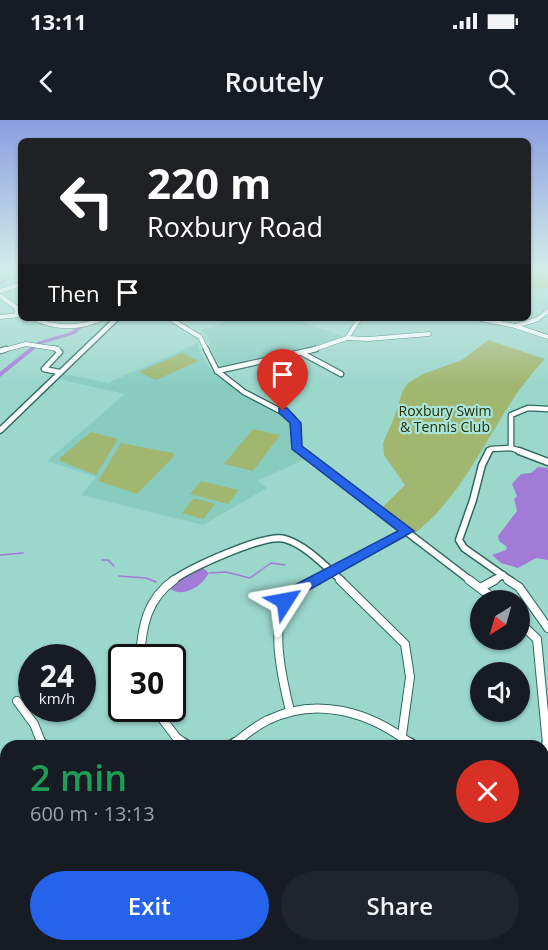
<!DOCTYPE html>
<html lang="en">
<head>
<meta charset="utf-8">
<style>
	:root { --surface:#171b24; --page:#20242c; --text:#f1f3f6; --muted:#9ea1a6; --accent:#2563eb }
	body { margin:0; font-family:"Open Sans",sans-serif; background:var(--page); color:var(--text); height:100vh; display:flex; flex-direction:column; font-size:22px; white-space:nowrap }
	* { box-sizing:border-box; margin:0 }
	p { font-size:20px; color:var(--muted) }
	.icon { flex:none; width:33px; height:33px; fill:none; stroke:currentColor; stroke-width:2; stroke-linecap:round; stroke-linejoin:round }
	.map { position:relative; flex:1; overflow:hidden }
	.side { position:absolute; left:0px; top:620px; width:549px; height:212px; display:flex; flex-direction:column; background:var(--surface); border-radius:18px 18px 0 0; box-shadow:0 2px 4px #0004 }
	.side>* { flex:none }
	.hud { position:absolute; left:18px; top:18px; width:513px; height:183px; border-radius:9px; box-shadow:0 2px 4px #0004; background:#202124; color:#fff; overflow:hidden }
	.needle { width:39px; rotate:217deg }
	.buttons { position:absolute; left:470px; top:470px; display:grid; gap:12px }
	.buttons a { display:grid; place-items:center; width:60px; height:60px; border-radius:50%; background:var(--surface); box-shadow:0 2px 4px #0004; font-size:30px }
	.speed { position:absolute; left:18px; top:524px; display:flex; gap:12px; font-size:30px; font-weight:700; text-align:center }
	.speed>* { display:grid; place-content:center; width:78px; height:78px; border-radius:50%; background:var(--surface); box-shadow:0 2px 4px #0004; line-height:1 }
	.speed small { font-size:15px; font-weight:400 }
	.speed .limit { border:3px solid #111; border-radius:9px; background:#fff; color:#111 }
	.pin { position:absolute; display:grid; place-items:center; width:51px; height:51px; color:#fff; margin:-62px -26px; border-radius:50% 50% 50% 0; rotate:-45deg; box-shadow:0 0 6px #0007 }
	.pin .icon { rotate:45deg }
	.me { position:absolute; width:66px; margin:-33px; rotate:56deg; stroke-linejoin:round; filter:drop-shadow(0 0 4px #0008) }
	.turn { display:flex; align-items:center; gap:21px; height:126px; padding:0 30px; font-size:27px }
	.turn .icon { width:78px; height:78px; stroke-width:2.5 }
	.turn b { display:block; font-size:42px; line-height:51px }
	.then { display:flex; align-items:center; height:57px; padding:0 30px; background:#0003; gap:12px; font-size:22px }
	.round { display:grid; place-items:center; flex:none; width:63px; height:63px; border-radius:32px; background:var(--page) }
	.head { display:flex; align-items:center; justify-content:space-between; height:102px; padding:0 30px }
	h1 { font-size:36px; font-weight:600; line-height:45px; color:#1e9e55 }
	.action { display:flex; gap:12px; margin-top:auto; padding:12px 30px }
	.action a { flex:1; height:69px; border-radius:36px; background:var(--accent); color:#fff; font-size:24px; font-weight:600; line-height:69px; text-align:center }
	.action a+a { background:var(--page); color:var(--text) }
	.status { display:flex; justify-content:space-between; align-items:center; height:42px; padding:0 30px; background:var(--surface); direction:ltr }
	.status svg { height:16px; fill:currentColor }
	header { display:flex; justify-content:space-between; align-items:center; height:78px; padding:0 30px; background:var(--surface); font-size:27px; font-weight:600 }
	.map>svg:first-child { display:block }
	.built { fill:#88ccc0 }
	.green { fill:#a1b66f }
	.water { fill:#a27bd7 }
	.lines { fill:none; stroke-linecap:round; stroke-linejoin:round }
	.stream { stroke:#a27bd7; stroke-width:1.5 }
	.river { fill:#a27bd7; fill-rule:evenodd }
	.minor-far4-casing { stroke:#2f6860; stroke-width:5 }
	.minor-far3-casing { stroke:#2f6860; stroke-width:7 }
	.minor-far2-casing { stroke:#2f6860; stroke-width:9 }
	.minor-far1-casing { stroke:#2f6860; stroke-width:10 }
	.minor-casing { stroke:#2f6860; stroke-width:12 }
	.major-casing { stroke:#2f6860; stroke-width:3 }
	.minor-far4 { stroke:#fff; stroke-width:4 }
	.minor-far3 { stroke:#fff; stroke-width:4.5 }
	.minor-far2 { stroke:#fff; stroke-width:6 }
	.minor-far1 { stroke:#fff; stroke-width:8 }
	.minor { stroke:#fff; stroke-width:9 }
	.major { fill:#fff; fill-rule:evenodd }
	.route { fill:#2563eb; stroke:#184099; stroke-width:1.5 }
	.labels { text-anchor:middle; stroke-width:4.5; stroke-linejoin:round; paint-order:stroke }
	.far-park-label { font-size:14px; fill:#252f02; stroke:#a8e4d9 }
</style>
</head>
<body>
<div class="status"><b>13:11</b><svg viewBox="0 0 49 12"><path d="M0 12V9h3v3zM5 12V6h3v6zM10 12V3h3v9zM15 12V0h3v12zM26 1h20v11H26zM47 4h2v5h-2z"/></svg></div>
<header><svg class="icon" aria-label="back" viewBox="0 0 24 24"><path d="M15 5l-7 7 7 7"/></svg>Routely<svg class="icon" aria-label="search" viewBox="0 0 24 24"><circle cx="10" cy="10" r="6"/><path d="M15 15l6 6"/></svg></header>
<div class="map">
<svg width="548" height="830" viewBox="0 0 548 830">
	<rect width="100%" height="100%" fill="#9cd7cc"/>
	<g class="built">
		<polygon points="227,198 292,198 345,217 312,228 222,249 213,234 208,217 201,210 230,200"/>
		<polygon points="198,223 200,233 214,254 243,274 287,295 293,304 294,328 305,339 257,361 267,368 203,405 81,375 96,357 47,341 125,274 59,259 64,254 108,263"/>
	</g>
	<g class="green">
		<polygon points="548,150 548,168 528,169 528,152"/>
		<path d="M488 220 545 239C495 290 473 368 415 413L382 388 405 365 384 335 383 323 394 298 403 270 408 263 423 254 462 240Z"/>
		<polygon points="182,233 198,241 156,260 139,252"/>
		<polygon points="253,309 280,315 253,351 224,344"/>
		<polygon points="91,312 118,319 96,355 60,341 60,338"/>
		<polygon points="121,323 173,333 175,335 137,374 98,361"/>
		<polygon points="201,361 238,370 228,384 190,374"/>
		<polygon points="194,378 215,384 203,399 182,393"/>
	</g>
	<g class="water">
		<polygon points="538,347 548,348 548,440 536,438 518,448 501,443 492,435 506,430 507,427 499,421 498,416 517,391 514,379 517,376 512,364 521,354 531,353"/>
		<path d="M202 447 209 453C202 466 183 479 169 468L171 464Z"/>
	</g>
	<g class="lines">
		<g class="stream">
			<polyline points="0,163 8,159"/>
			<polyline points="0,435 23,433"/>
			<polyline points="102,440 108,440 114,446"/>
			<polyline points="210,453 226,452 250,458 271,443 285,445"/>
			<polyline points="119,456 146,458 156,462"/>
		</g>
		<polygon class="river" points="87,198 93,198 75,214 41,224 0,257 0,252 37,222 71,212"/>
		<g class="minor-far4-casing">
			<g id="minor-far4">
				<polyline points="15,150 21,153"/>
				<polyline points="0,171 21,164"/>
				<polyline points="0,176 16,187 17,194"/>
				<polyline points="0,197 21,195"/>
				<path d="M33 198C55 209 81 209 103 198"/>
				<polyline points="169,198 200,217 207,231"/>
				<polyline points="476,198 515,206 548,217"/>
				<polyline points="516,206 538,199 548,191"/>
				<polyline points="347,218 368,219 429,214"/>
				<polyline points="54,228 58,231"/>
				<polyline points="0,231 26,224 58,229"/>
				<polyline points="309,231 347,218 360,198"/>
			</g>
		</g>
		<g class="minor-far3-casing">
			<g id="minor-far3">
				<polyline points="56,229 60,232 44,249 59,252"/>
				<polyline points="206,229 217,251 244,272 292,297 296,303 296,327 303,332"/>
				<polyline points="0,231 6,229"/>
				<polyline points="302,233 341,254"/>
				<polyline points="217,251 316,229"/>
				<polyline points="511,328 511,295 528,288 548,289"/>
				<polyline points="488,332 491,329 511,328 523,332"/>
			</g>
		</g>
		<g class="minor-far2-casing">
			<g id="minor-far2">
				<polyline points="301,331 471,461"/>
				<polyline points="489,331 482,345 473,380 459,420 464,428 511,461"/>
				<polyline points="519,331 548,342"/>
				<path d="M172 461C190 448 265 413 285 419 306 425 326 447 342 461"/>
				<polyline points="315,461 407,411"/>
				<polyline points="492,461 503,455"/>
			</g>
		</g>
		<g class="minor-far1-casing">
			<g id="minor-far1">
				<polyline points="340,460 405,524 410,557 402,615"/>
				<polyline points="469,460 496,480"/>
				<polyline points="508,460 519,467 548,508"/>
				<polyline points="482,467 495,460"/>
				<polyline points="519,502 537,519 547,624"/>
				<path d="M140 537C142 506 147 479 174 460"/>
				<polyline points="17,581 34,604 42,624"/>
				<polyline points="154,588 176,617 185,624"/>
				<path d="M290 591C283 561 266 498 293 473 299 467 310 464 318 460"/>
				<path d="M233 624C244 616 255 606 268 600 317 576 370 592 411 624"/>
			</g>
		</g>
		<g class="minor-casing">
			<g id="minor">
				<polyline points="42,623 43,626"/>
				<polyline points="183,623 188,626"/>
				<polyline points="410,623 414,626"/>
				<polyline points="547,623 548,634"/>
				<polyline points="230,626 235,623"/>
				<polyline points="543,718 548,719"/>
				<polyline points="127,825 131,830"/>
				<polyline points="414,825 419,830"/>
				<polyline points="23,830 27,825"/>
			</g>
		</g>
		<g class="major-casing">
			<polygon id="major" points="114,198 120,198 2,312 0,313 0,307"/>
		</g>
		<use href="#minor-far4" class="minor-far4"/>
		<use href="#minor-far3" class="minor-far3"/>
		<use href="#minor-far2" class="minor-far2"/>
		<use href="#minor-far1" class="minor-far1"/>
		<use href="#minor" class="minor"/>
		<use href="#major" class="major"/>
	</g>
	<linearGradient id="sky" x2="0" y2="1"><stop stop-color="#8c9de1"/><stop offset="0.56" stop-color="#d2ede8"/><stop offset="1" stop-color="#d2ede8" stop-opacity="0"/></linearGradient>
	<rect width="548" height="266" fill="url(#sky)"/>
	<polygon class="route" points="279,288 287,288 301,303 302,326 414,411 298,476 285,487 277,481 287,469 398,411 292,329 290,303 279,293"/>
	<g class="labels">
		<g class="far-park-label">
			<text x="445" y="296">Roxbury Swim<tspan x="445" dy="16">&amp; Tennis Club</tspan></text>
		</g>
	</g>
</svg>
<div class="buttons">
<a><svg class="needle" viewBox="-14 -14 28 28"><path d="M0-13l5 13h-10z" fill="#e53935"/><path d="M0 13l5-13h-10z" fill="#9ea1a6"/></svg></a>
<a><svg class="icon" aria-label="sound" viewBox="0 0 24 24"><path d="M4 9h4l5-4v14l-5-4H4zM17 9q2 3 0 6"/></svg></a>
</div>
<div class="speed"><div>24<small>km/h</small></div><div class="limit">30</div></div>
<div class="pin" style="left:283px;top:291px;background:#d93025"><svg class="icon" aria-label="arrive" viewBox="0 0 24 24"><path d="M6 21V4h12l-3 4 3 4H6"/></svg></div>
<svg class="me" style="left:285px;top:481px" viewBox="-20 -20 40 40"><path d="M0-17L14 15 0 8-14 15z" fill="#2563eb" stroke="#fff" stroke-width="4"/></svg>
<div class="hud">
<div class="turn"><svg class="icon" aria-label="left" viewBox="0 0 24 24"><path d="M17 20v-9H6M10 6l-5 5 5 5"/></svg><div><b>220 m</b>Roxbury Road</div></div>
<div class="then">Then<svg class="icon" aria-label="arrive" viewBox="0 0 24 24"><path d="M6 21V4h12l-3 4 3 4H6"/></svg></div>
</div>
<section class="side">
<div class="head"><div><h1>2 min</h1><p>600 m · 13:13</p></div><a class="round" style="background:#d93025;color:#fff"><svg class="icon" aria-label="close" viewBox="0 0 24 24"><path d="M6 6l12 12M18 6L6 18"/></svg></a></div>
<div class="action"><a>Exit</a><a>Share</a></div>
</section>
</div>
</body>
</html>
